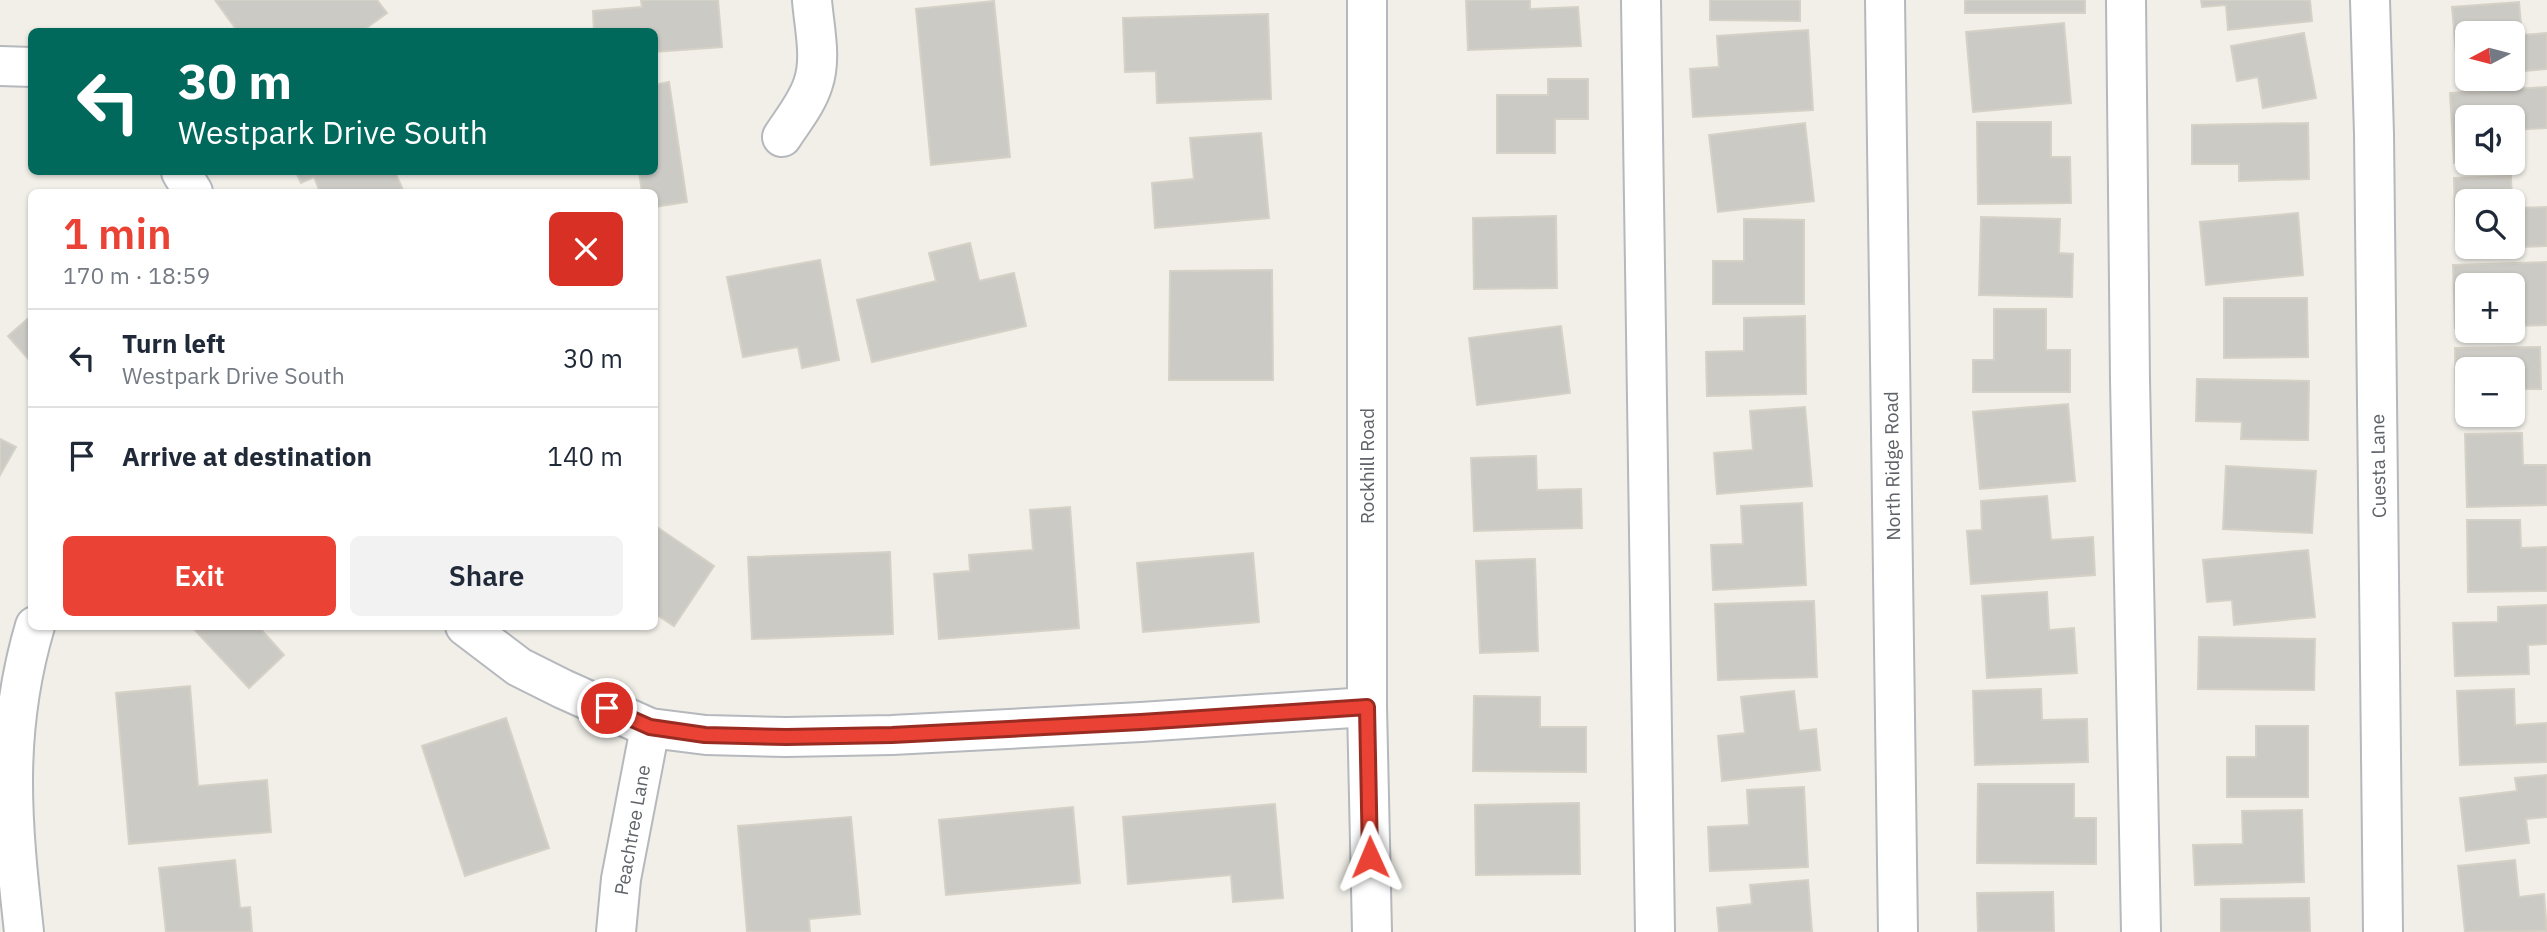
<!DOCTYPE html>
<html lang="en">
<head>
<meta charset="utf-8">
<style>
	:root { --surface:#fff; --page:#f2f2f3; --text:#1f2937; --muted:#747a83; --line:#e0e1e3; --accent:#ea4335 }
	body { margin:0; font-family:"IBM Plex Sans",sans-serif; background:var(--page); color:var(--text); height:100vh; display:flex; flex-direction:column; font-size:26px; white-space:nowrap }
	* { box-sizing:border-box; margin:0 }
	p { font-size:23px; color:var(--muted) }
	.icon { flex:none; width:38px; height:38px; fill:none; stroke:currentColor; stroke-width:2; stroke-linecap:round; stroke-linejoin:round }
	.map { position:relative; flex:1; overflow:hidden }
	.sheet { position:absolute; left:28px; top:189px; width:630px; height:441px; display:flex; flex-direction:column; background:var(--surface); border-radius:10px; box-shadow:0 2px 5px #0004 }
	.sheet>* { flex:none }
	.hud { position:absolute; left:28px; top:28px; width:630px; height:147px; border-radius:10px; box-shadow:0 2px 5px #0004; background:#00695c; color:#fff; overflow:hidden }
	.needle { width:46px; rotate:263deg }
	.tools { position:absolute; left:2455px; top:21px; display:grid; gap:14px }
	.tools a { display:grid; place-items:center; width:70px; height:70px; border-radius:10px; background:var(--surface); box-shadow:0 2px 5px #0004; font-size:35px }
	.pin { position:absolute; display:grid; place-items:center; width:60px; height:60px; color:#fff; margin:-30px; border:4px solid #fff; border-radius:50%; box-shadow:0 2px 7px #0007 }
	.me { position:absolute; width:77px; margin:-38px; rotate:359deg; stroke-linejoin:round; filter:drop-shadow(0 0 5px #0008) }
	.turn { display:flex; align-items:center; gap:24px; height:147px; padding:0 35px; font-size:32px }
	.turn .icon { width:91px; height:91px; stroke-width:2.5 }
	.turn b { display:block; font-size:49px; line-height:60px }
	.round { display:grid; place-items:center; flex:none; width:74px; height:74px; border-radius:10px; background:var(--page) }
	.summary { display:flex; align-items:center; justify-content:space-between; height:119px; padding:0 35px }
	h1 { font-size:42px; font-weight:600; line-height:52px; color:var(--accent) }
	.cta { display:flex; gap:14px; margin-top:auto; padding:14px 35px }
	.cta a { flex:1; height:80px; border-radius:10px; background:var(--accent); color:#fff; font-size:28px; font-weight:600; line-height:80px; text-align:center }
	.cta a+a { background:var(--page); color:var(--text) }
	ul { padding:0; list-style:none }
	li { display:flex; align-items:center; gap:21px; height:98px; padding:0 35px; border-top:2px solid var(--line) }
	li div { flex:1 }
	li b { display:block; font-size:26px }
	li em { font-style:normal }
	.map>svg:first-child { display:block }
	.building { fill:#cccac5; stroke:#d6d1c6; stroke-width:2 }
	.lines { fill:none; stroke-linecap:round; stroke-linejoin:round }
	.minor-casing { stroke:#b5b8bc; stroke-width:42 }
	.minor { stroke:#fff; stroke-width:38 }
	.route-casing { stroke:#982c22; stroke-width:18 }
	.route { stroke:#ea4335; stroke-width:12 }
	.labels { text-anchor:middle; stroke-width:7; stroke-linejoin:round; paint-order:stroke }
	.street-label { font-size:19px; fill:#5f6368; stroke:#fff }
</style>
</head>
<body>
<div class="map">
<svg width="2547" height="932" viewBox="0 0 2547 932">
	<rect width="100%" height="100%" fill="#f1efe8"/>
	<g class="building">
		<polygon points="215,0 377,0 387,13 361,32 238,32"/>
		<polygon points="641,0 718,0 722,47 654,52 654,32 594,32 593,11 642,7"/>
		<polygon points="1466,0 1530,0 1530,9 1578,7 1581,46 1468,50"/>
		<polygon points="1710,0 1800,0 1800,21 1710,20"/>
		<rect x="1965" y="0" width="120" height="13"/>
		<polygon points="2201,0 2310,0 2312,21 2228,30 2226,5 2202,7"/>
		<polygon points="994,1 1010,157 931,165 916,9"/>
		<polygon points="2519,2 2522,35 2547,33 2547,69 2513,72 2513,33 2468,33 2468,76 2458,77 2452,7"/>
		<polygon points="1268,14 1271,99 1157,103 1156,71 1125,72 1123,18"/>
		<polygon points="2064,23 2071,103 1973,112 1966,32"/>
		<polygon points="1808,30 1813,110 1693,117 1690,69 1719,67 1717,36"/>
		<polygon points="2304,33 2316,98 2263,108 2258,77 2237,81 2231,46"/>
		<polygon points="1548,79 1588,79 1588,119 1555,119 1555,153 1497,153 1497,95 1548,95"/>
		<polygon points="669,82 687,202 654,207 654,192 642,192 639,172 654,172 654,85"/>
		<polygon points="2547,87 2547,128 2513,130 2513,117 2468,117 2468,162 2454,163 2450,93"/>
		<polygon points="1977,122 2051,122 2051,157 2070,157 2071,203 1978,204"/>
		<polygon points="1805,123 1814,201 1718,212 1709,135"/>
		<polygon points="2308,123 2309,179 2239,181 2239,164 2192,164 2192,125"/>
		<polygon points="1261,133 1269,218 1155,228 1152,183 1194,179 1190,138"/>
		<polygon points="296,172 395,172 404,192 320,192 314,177 301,183"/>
		<polygon points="2511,176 2512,201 2468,201 2468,247 2513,247 2513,208 2547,207 2547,246 2456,249 2454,178"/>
		<polygon points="2298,213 2303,275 2206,285 2200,222"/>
		<polygon points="1556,216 1557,288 1474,289 1473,218"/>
		<polygon points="1981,217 2060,219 2059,253 2073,254 2072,297 1979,295"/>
		<polygon points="1744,219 1804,220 1804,304 1713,304 1713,261 1744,261"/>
		<polygon points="970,243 979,281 1014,273 1026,326 872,362 857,300 936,281 929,253"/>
		<polygon points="820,260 839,360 802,368 798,347 743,357 727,277"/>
		<polygon points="2547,262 2547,325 2513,326 2513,285 2468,285 2468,328 2455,328 2453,265"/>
		<polygon points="1272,270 1273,380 1169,380 1170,271"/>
		<polygon points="2224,298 2307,298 2308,357 2224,358"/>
		<polygon points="1994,309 2046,309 2046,350 2070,350 2070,392 1973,392 1973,360 1994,360"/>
		<polygon points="32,315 32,363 8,336"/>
		<polygon points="1805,316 1806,394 1707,396 1706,352 1744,351 1744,318"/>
		<polygon points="1561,326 1570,393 1477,405 1469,338"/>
		<polygon points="2540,347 2541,389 2513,389 2513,369 2468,369 2468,415 2510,415 2510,419 2456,420 2455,348"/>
		<polygon points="2197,379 2309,381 2308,440 2241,439 2242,422 2196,421"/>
		<polygon points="2068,404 2075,481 1980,489 1973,412"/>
		<polygon points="1805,407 1812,486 1717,494 1714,453 1753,450 1750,411"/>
		<polygon points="2522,433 2523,465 2547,465 2547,505 2467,507 2465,434"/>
		<polygon points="0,439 16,447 0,475"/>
		<polygon points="1536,456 1537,490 1581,489 1582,528 1474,531 1471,458"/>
		<polygon points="2226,466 2316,471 2312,533 2223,529"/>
		<polygon points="2047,496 2051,540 2093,537 2095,575 1971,584 1967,531 1982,530 1981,501"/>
		<polygon points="1802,503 1806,585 1713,590 1711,545 1743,544 1741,506"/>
		<polygon points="1070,507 1079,628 939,639 934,574 970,571 969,555 1033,550 1030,510"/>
		<polygon points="2467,520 2520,520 2521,548 2547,547 2547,591 2468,592"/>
		<polygon points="654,525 714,566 674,626 654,613"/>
		<polygon points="2308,550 2315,617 2234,625 2232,600 2207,602 2203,560"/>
		<polygon points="890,552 893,634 752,639 748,557"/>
		<polygon points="1253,553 1259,622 1143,632 1137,563"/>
		<polygon points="1535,559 1538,651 1480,653 1476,561"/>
		<polygon points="2047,592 2049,630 2074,628 2077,673 1987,678 1982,596"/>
		<polygon points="1814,601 1817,677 1718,680 1715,604"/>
		<polygon points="2547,605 2547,644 2528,645 2529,674 2455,676 2453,623 2498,622 2498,607"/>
		<polygon points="191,626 258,626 284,655 249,688"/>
		<polygon points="2199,637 2315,639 2314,690 2198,689"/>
		<polygon points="190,686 198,786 267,780 271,832 129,844 116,693"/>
		<polygon points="2041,689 2042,720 2087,719 2088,762 1975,765 1973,691"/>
		<polygon points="2514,689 2515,725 2547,723 2547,762 2460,765 2457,691"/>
		<polygon points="1794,691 1799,731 1816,729 1820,770 1722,781 1718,736 1745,733 1741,697"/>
		<polygon points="1474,696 1540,697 1540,727 1586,727 1586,772 1473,771"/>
		<polygon points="506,718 549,848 465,876 422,746"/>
		<polygon points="2256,726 2308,726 2308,797 2227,797 2227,757 2256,757"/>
		<polygon points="2547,775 2547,817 2526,819 2529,843 2466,851 2460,798 2517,791 2515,778"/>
		<polygon points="1978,784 2074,784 2074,818 2096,818 2096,864 1977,863"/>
		<polygon points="1804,787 1808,867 1710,871 1708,827 1749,825 1747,790"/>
		<polygon points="1579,803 1580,874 1476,875 1475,805"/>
		<polygon points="1275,804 1283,898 1233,902 1231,875 1128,884 1123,817"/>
		<polygon points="1073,807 1080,883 946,895 939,820"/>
		<polygon points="2302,810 2304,882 2195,885 2193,845 2243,844 2242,811"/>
		<polygon points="851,817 860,914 809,919 810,932 747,932 738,826"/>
		<polygon points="235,860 240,908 250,907 252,932 166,932 159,868"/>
		<polygon points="2515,860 2519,897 2544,894 2547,931 2465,932 2458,866"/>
		<polygon points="1808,880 1812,932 1719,932 1717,908 1752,904 1750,885"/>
		<polygon points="2053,892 2054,932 1978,932 1977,893"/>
		<polygon points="2309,898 2310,932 2221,932 2221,899"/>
	</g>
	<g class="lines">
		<g class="minor-casing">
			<g id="minor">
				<polyline points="1367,0 1367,707 1372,932"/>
				<polyline points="1641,0 1655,932"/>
				<polyline points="1885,0 1898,932"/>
				<polyline points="2126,0 2130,380 2141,932"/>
				<polyline points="2370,0 2374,134 2383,932"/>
				<polyline points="0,66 32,67"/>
				<path d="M782 137C793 120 807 103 813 84 822 58 814 27 812 0"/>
				<polyline points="181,172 193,192"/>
				<polyline points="465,626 519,667 563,689 650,728 706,735 786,737 892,735 1141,722 1367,707"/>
				<path d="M24 932C12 823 3 734 35 626"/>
				<polyline points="616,932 621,879 650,728"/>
			</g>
		</g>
		<use href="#minor" class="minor"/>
	</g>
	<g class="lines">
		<g class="route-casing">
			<polyline id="route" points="607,708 650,727 705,735 786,737 892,735 1141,722 1367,707 1370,857"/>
		</g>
		<use href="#route" class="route"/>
	</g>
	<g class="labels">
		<g class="street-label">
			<text transform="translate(1367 466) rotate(-90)" y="7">Rockhill Road</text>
			<text transform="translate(1892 466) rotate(-91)" y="7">North Ridge Road</text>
			<text transform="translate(2378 466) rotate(-91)" y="7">Cuesta Lane</text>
			<text transform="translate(632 830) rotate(-80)" y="7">Peachtree Lane</text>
		</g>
	</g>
</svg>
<div class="tools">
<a><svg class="needle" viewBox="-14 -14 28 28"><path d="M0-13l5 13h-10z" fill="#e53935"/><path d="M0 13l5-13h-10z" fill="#747a83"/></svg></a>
<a><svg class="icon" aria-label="sound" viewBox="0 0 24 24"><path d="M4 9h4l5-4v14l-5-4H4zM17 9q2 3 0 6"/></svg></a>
<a><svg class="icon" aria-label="search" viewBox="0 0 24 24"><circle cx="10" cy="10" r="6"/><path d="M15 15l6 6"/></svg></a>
<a>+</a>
<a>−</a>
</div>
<div class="pin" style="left:607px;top:708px;background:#d93025"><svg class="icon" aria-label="arrive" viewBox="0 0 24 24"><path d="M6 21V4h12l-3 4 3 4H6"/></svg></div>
<svg class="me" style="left:1370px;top:857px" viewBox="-20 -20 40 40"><path d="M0-17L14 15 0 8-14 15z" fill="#ea4335" stroke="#fff" stroke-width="4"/></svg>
<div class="hud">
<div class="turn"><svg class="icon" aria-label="left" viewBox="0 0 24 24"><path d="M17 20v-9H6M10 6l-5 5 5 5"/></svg><div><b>30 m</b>Westpark Drive South</div></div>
</div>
<section class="sheet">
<div class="summary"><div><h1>1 min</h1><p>170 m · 18:59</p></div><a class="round" style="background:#d93025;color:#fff"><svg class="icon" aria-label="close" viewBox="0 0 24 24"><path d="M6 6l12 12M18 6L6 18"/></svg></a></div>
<ul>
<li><svg class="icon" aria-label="left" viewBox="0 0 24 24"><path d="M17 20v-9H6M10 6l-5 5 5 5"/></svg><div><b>Turn left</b><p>Westpark Drive South</p></div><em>30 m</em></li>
<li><svg class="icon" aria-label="arrive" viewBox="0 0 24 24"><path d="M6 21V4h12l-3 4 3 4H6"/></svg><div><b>Arrive at destination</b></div><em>140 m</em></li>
</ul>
<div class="cta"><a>Exit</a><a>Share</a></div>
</section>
</div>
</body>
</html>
